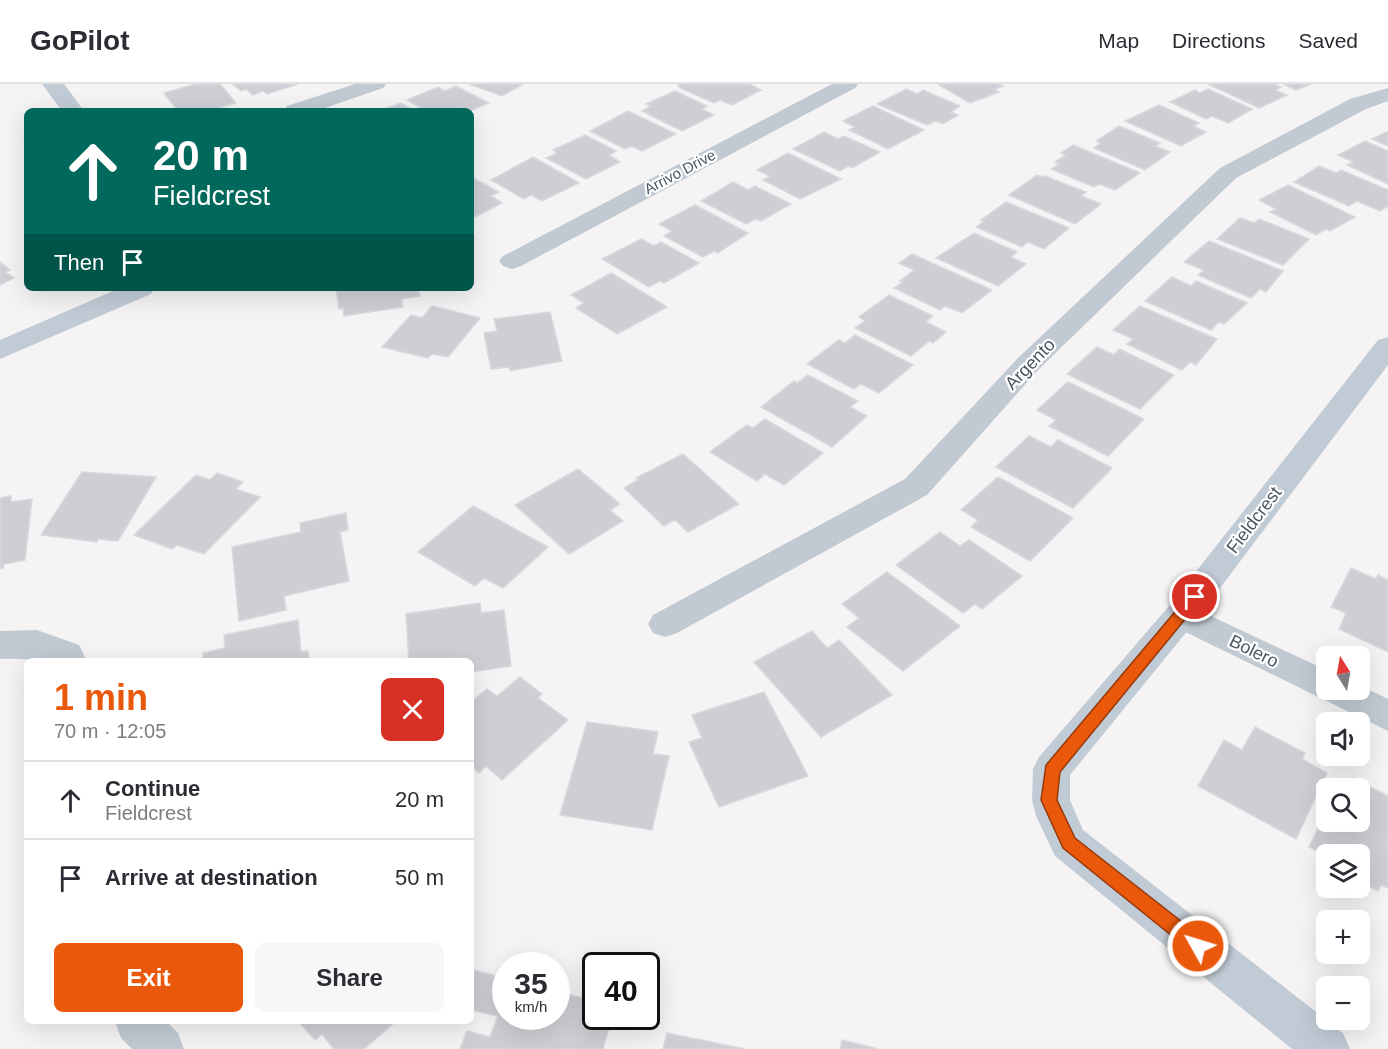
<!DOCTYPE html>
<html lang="en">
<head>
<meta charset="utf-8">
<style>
	:root { --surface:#fff; --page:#f7f7f7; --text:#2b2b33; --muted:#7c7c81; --line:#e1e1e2; --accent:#ea580c }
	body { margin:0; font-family:Arial,sans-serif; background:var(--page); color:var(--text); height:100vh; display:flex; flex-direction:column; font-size:22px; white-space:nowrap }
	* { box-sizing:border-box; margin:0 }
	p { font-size:20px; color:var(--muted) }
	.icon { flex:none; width:33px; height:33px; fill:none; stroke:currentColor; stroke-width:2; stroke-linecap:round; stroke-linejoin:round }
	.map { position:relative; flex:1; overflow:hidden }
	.side { position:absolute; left:24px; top:574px; width:450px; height:366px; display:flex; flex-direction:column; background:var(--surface); border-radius:9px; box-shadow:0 6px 24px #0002 }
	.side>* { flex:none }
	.hud { position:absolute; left:24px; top:24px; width:450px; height:183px; border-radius:9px; box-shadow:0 6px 24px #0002; background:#00695c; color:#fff; overflow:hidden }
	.needle { width:39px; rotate:349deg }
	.controls { position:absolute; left:1316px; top:562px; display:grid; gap:12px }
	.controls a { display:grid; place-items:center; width:54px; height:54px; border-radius:9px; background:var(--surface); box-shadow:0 6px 24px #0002; font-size:30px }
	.speed { position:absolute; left:492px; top:868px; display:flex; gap:12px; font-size:30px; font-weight:700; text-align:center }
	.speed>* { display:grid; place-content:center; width:78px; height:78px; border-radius:50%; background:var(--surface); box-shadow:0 6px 24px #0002; line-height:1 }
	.speed small { font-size:15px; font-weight:400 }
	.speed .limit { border:3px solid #111; border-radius:9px; background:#fff; color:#111 }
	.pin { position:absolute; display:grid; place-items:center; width:51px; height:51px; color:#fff; margin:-26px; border:3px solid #fff; border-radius:50%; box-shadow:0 2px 6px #0007 }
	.me { position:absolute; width:66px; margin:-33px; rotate:309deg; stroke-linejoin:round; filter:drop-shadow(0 0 4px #0008) }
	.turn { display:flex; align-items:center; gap:21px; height:126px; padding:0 30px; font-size:27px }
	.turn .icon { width:78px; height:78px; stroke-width:2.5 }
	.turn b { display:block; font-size:42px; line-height:51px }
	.then { display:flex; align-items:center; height:57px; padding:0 30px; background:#0003; gap:12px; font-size:22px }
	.round { display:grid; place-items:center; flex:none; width:63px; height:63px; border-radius:9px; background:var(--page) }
	.head { display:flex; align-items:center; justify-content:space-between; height:102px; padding:0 30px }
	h1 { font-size:36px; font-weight:700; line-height:45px; color:var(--accent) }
	.cta { display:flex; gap:12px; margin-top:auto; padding:12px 30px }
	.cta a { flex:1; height:69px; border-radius:9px; background:var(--accent); color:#fff; font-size:24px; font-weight:700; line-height:69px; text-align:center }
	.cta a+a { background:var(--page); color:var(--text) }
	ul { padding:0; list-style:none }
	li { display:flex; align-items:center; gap:18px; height:78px; padding:0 30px; border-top:2px solid var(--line) }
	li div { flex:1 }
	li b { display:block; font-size:22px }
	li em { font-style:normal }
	header { display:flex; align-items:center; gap:36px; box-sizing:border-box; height:84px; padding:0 30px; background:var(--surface); border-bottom:2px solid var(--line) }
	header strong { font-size:28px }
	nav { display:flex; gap:33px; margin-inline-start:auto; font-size:21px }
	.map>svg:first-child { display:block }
	.building { fill:#cdcfd5; stroke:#d7d9de; stroke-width:1.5 }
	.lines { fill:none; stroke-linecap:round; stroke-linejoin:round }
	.street { fill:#c1cad2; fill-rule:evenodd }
	.secondary { fill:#c1cbd6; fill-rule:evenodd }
	.route { fill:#ea580c; stroke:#983908; stroke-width:1.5 }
	.labels { text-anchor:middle; stroke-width:4.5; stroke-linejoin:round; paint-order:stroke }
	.far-street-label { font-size:15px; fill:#4a5661; stroke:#fff }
	.street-label { font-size:18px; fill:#4a5661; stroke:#fff }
</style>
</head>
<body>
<header>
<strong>GoPilot</strong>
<nav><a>Map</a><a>Directions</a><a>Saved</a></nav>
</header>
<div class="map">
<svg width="1388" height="965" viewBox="0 0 1388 965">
	<rect width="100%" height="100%" fill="#f5f3f3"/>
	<g class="building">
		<polygon points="196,0 220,0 236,19 206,27 197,25 178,27 164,9"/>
		<polygon points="233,0 298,0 267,10 263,7 253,11 246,5 241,7"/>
		<polygon points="469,0 523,0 502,12"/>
		<polygon points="680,0 749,0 761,6 732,21 720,16 714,19 680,4 678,1"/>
		<polygon points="942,0 999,0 1003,2 994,5 999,8 970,19 939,1"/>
		<polygon points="1208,0 1274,0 1281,3 1275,6 1287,11 1259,24"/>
		<polygon points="1283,0 1311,0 1296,6"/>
		<polygon points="456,2 489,19 470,27 426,27 407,16 438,3 445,7"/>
		<polygon points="906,5 917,10 923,6 960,22 951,28 958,31 943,40 936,37 927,41 877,20"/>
		<polygon points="1208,5 1252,25 1228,39 1212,32 1206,35 1170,18 1195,6 1200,9"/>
		<polygon points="675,7 707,22 702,25 714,31 682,47 642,27 651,22 646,20"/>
		<polygon points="401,19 414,27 379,27"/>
		<polygon points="1159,21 1199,39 1193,42 1206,48 1181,62 1125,37"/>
		<polygon points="873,22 924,46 888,65 849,46 855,43 843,37"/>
		<polygon points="628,27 676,50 642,67 632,62 625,65 590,47"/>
		<polygon points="1119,42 1160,59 1155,62 1170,68 1145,86 1094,64 1101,59 1096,57"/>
		<polygon points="1388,47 1388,62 1372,55"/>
		<polygon points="824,48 838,55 844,52 880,68 852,84 848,82 840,87 793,65"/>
		<polygon points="585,51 616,67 609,71 620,78 586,95 546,74 557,69 553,66"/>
		<polygon points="1365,57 1388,67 1388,100 1347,81 1353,78 1338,71"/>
		<polygon points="1073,61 1140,89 1115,106 1099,100 1094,103 1051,85 1059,80 1055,78 1066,71 1061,69"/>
		<polygon points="788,69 841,95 800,115 763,96 770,92 757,86"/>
		<polygon points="533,73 579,99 542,117 531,111 524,115 491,96"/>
		<polygon points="1319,82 1336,89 1341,86 1388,106 1388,122 1380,127 1357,117 1349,122 1294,98"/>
		<polygon points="1037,91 1043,93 1045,92 1086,108 1081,112 1101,120 1075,140 1009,111"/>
		<polygon points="471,93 499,108 491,112 502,119 471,135"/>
		<polygon points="733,98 748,106 755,102 791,120 761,137 756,135 746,140 701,117"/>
		<polygon points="1288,101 1355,133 1330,147 1326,145 1316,151 1270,128 1276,125 1259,116"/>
		<polygon points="1006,118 1069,144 1044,165 1028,158 1022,163 976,143 984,137 981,136"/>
		<polygon points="695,121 748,149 718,169 714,167 703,173 664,152 672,147 659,140"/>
		<polygon points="1240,134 1254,139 1259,135 1309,155 1283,181 1217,155"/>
		<polygon points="974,149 1017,168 1011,173 1026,180 998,202 936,174"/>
		<polygon points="641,155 654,162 661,158 699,179 664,199 660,197 649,203 602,175"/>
		<polygon points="1209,157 1283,187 1266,208 1260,205 1251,214 1198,191 1204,186 1184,178"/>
		<polygon points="912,170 992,206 962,229 945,222 940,226 894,204 903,198 900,197 914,186 899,179"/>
		<polygon points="0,178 10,186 5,188 14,194 0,201"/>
		<polygon points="611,189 667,223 617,250 576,224 584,219 571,211"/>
		<polygon points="1172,193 1191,202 1196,197 1247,219 1224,240 1219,238 1211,246 1145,217"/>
		<polygon points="336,204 418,204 420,212 401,215 403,223 344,232 343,224 339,225"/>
		<polygon points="889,211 933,232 926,238 946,248 933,259 929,257 911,272 855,244 865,237 859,233"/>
		<polygon points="432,222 480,234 448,273 432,270 428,274 382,263 411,231 422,234"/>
		<polygon points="1140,222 1217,255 1196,281 1190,278 1182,286 1127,260 1133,255 1113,246"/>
		<polygon points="550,228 562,277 510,287 509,283 491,285 484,249 497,247 494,235"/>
		<polygon points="855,251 913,281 879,309 861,300 854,305 807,280 839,256 845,259"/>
		<polygon points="1097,263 1114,271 1119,265 1174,291 1140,325 1067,290"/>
		<polygon points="808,291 858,317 850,323 867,332 832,363 761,323 794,297 797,299"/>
		<polygon points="1068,298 1144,335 1108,372 1049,342 1056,336 1037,326"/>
		<polygon points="765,335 823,369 784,401 765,390 757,397 710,368 747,341 753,344"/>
		<polygon points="1029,352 1051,363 1058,356 1112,384 1073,424 996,383"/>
		<polygon points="683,370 739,420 688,448 675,436 664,442 624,404 638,396 636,394"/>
		<polygon points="578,385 620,420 610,426 623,437 569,470 515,421"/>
		<polygon points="82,388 156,393 118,457 98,455 97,458 41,451"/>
		<polygon points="217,389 243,398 236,405 260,413 204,470 177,461 172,465 134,451 196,391 210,396"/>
		<polygon points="998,393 1073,434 1030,477 971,443 978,436 961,426"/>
		<polygon points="11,412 11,418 32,415 25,476 4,480 3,484 0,485 0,414"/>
		<polygon points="473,422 548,463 503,504 484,494 475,502 418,468"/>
		<polygon points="346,429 348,446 340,448 349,497 284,512 286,526 239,537 232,463 301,448 300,439"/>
		<polygon points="940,448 960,462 969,456 1022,492 982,525 975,520 963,529 896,481"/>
		<polygon points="1351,484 1376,495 1378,491 1388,496 1388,568 1339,545 1346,529 1331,523"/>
		<polygon points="887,488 960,542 903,587 847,543 859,534 842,520"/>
		<polygon points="480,519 481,529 504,526 511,582 471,588 471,578 409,578 406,530"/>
		<polygon points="298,536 301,568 308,567 309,578 203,578 203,569 225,564 224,551"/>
		<polygon points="812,547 827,564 839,556 892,611 821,653 754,578"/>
		<polygon points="520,593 542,610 538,614 568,636 502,696 486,682 479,689 471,682 471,618 487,605 497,612"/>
		<polygon points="764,608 808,692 719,723 689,658 702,654 692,631"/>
		<polygon points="587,638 658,648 653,670 669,672 652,746 560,731"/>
		<polygon points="1255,643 1305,669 1302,675 1327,689 1296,755 1198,702 1224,656 1242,666"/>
		<polygon points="1353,694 1388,712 1388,804 1381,801 1378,807 1359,797 1359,771 1326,772 1309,763 1326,728 1326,738 1359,738 1359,705 1347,705"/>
		<polygon points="473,886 506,894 506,933 556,933 556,903 563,904 562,909 596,917 596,933 612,933 603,965 460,965 467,947 490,953 498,932 471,926"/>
		<polygon points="299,938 395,938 364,965 334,965 322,950 315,956"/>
		<polygon points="667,949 745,965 663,965"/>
		<polygon points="842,956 878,965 840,965"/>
	</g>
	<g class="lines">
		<g class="street">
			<polygon points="355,0 386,0 383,4 316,27 284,27 287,22"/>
			<polygon points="832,0 858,0 855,4 521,182 512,185 503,182 499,177 503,172"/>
			<polygon points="1388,4 1388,17 1366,25 1236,94 1038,286 927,411 677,549 665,553 653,549 648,540 653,531 905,395 1018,274 1220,84 1350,15"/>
			<polygon points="1181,518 1326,586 1326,606 1359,606 1359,601 1388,615 1388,647 1169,540 1164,531 1169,522"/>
			<path d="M37 546 79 561 87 578C58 578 30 574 0 575V547Z"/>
			<polygon points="115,938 167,938 178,949 184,965 132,965 121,954"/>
		</g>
		<g class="secondary">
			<polygon points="42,0 64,0 84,27 62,27"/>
			<polygon points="120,204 155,204 151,210 0,275 0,256"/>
			<polygon points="1388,253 1388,281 1193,540 1070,691 1070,716 1083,746 1343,949 1350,965 1292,965 1055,772 1036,732 1032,716 1033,685 1039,673 1169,522 1378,256"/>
		</g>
	</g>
	<polygon class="route" points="1195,508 1202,513 1200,517 1060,688 1057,716 1075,754 1205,856 1207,862 1205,868 1198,870 1192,868 1063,764 1041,716 1046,681 1190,510"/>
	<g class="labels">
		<g class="far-street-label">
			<text transform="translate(680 88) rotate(-28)" y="5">Arrivo Drive</text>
		</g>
		<g class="street-label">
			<text transform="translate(1030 280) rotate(-46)" y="6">Argento</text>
			<text transform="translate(1254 436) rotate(-53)" y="6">Fieldcrest</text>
			<text transform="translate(1254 567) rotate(26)" y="6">Bolero</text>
		</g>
	</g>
</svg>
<div class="controls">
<a><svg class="needle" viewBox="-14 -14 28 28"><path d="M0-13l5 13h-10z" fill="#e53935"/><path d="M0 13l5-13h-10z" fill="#7c7c81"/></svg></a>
<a><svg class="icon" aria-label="sound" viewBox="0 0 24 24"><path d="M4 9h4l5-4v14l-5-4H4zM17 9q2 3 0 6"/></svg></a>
<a><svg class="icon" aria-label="search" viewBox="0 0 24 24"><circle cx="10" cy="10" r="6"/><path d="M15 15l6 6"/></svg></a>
<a><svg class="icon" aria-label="layers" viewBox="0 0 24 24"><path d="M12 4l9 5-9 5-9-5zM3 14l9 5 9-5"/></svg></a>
<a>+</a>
<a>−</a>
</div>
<div class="speed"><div>35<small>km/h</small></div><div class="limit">40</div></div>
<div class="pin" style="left:1195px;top:513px;background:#d93025"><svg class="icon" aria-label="arrive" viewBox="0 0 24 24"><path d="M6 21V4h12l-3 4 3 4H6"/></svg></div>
<svg class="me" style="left:1198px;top:862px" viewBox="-20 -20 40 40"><circle r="17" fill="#ea580c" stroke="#fff" stroke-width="3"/><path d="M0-11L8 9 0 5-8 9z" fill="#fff"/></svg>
<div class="hud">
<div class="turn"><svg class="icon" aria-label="ahead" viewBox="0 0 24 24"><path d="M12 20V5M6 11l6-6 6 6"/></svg><div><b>20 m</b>Fieldcrest</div></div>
<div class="then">Then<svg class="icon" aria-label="arrive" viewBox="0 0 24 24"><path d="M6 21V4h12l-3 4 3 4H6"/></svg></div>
</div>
<section class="side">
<div class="head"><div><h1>1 min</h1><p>70 m · 12:05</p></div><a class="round" style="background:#d93025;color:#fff"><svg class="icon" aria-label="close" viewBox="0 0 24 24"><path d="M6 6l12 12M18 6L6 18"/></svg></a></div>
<ul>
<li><svg class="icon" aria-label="ahead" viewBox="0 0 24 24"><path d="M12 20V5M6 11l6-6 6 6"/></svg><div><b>Continue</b><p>Fieldcrest</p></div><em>20 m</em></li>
<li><svg class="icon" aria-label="arrive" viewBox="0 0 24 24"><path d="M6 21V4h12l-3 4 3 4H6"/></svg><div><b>Arrive at destination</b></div><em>50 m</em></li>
</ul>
<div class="cta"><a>Exit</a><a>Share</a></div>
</section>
</div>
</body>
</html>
